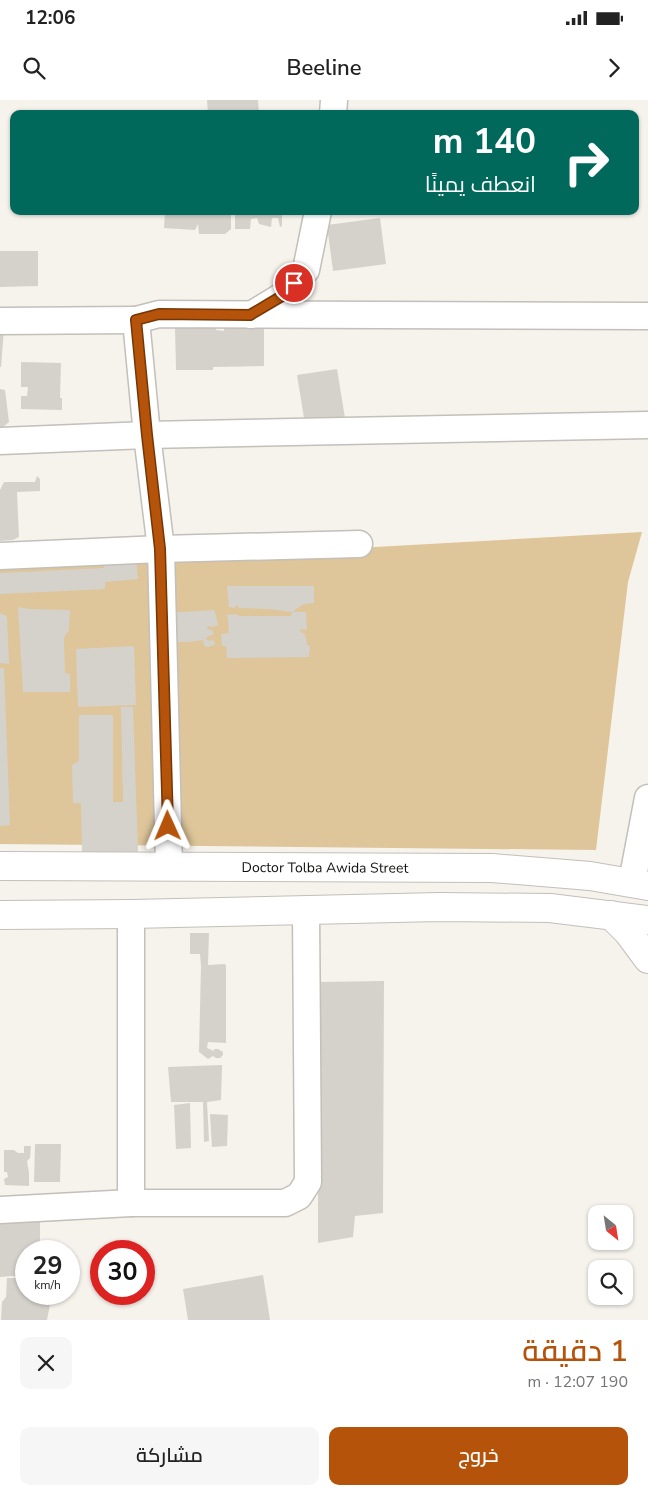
<!DOCTYPE html>
<html lang="ar">
<head>
<meta charset="utf-8">
<style>
	:root { --surface:#fff; --page:#f6f6f6; --text:#222; --muted:#767676; --accent:#b45309 }
	body { margin:0; font-family:"Nunito Sans",Cairo,sans-serif; background:var(--page); color:var(--text); direction:rtl; height:100vh; display:flex; flex-direction:column; font-size:19px; white-space:nowrap }
	* { box-sizing:border-box; margin:0 }
	p { font-size:16px; color:var(--muted) }
	.icon { flex:none; width:28px; height:28px; fill:none; stroke:currentColor; stroke-width:2; stroke-linecap:round; stroke-linejoin:round }
	.map { position:relative; height:1220px; overflow:hidden; direction:ltr }
	.sheet { display:flex; flex-direction:column; background:var(--surface); flex:1 }
	.sheet>* { flex:none }
	.guide { position:absolute; left:10px; top:10px; width:629px; height:105px; border-radius:10px; box-shadow:0 1px 4px #0004; direction:rtl; background:#00695c; color:#fff; overflow:hidden }
	.needle { width:32px; rotate:150deg }
	.buttons { position:absolute; left:588px; top:1105px; display:grid; gap:10px }
	.buttons a { display:grid; place-items:center; width:45px; height:45px; border-radius:10px; background:var(--surface); box-shadow:0 1px 4px #0004; font-size:25px }
	.speed { position:absolute; left:15px; top:1140px; display:flex; gap:10px; font-size:25px; font-weight:700; text-align:center }
	.speed>* { display:grid; place-content:center; width:65px; height:65px; border-radius:50%; background:var(--surface); box-shadow:0 1px 4px #0004; line-height:1 }
	.speed small { font-size:12px; font-weight:400 }
	.speed .limit { border:8px solid #d22; background:#fff; color:#111 }
	.pin { position:absolute; display:grid; place-items:center; width:42px; height:42px; color:#fff; margin:-21px; border:2px solid #fff; border-radius:50%; box-shadow:0 1px 5px #0007 }
	.me { position:absolute; width:55px; margin:-28px; rotate:359deg; stroke-linejoin:round; filter:drop-shadow(0 0 4px #0008) }
	.turn { display:flex; align-items:center; gap:18px; height:105px; padding:0 20px; font-size:22px }
	.turn .icon { width:65px; height:65px; stroke-width:2.5 }
	.turn b { display:block; font-size:35px; line-height:42px }
	.round { display:grid; place-items:center; flex:none; width:52px; height:52px; border-radius:10px; background:var(--page) }
	.overview { display:flex; align-items:center; justify-content:space-between; height:85px; padding:0 20px }
	h1 { font-size:30px; font-weight:600; line-height:38px; color:var(--accent) }
	.button { display:flex; gap:10px; margin-top:auto; padding:10px 20px }
	.button a { flex:1; height:58px; border-radius:10px; background:var(--accent); color:#fff; font-size:20px; font-weight:600; line-height:58px; text-align:center }
	.button a+a { background:var(--page); color:var(--text) }
	.status { display:flex; justify-content:space-between; align-items:center; height:35px; padding:0 25px; background:var(--surface); direction:ltr }
	.status svg { height:14px; fill:currentColor }
	header { display:flex; justify-content:space-between; align-items:center; height:65px; padding:0 20px; background:var(--surface); font-size:22px; font-weight:600 }
	.map>svg:first-child { display:block }
	.green { fill:#dec59a }
	.building { fill:#d5d2cc }
	.lines { fill:none; stroke-linecap:round; stroke-linejoin:round }
	.street-casing { stroke:#c3bfb9; stroke-width:29 }
	.secondary-casing { stroke:#c3bfb9; stroke-width:30 }
	.street { stroke:#fff; stroke-width:26 }
	.secondary { stroke:#fff; stroke-width:28 }
	.route-casing { stroke:#753606; stroke-width:12 }
	.route { stroke:#b45309; stroke-width:9 }
	.labels { text-anchor:middle; stroke-width:5; stroke-linejoin:round; paint-order:stroke }
	.street-label { font-size:14px; fill:#12110f; stroke:#fff }
</style>
</head>
<body>
<div class="status"><b>12:06</b><svg viewBox="0 0 49 12"><path d="M0 12V9h3v3zM5 12V6h3v6zM10 12V3h3v9zM15 12V0h3v12zM26 1h20v11H26zM47 4h2v5h-2z"/></svg></div>
<header><svg class="icon" aria-label="forward" viewBox="0 0 24 24"><path d="M9 5l7 7-7 7"/></svg>Beeline<svg class="icon" aria-label="search" viewBox="0 0 24 24"><circle cx="10" cy="10" r="6"/><path d="M15 15l6 6"/></svg></header>
<div class="map">
<svg width="648" height="1220" viewBox="0 0 648 1220">
	<rect width="100%" height="100%" fill="#f6f2ec"/>
	<polygon class="green" points="642,432 628,482 596,750 0,744 0,468"/>
	<g class="building">
		<polygon points="207,0 258,0 259,14 208,14"/>
		<polygon points="165,111 231,111 231,129 225,134 199,134 198,124 195,130 164,128"/>
		<polygon points="235,111 282,111 282,126 280,127 278,118 272,118 271,127 259,124 257,118 251,119 250,129 235,129"/>
		<polygon points="380,118 386,164 333,171 327,125"/>
		<polygon points="0,151 38,151 38,186 0,187"/>
		<polygon points="224,223 264,223 264,266 213,267 213,270 176,270 175,227 216,226 216,230 224,231"/>
		<polygon points="0,227 4,228 1,267 0,267"/>
		<polygon points="21,262 61,263 60,298 62,298 62,310 21,309 21,296 27,296 28,287 21,287"/>
		<polygon points="337,269 345,318 305,324 297,275"/>
		<polygon points="0,289 5,290 9,322 2,328 0,328"/>
		<polygon points="37,376 40,379 40,391 17,392 19,437 13,440 0,441 0,390 4,382 35,382"/>
		<polygon points="136,455 138,479 105,482 105,489 0,494 0,473 104,468 106,456"/>
		<polygon points="227,486 314,486 314,503 304,504 292,512 268,509 239,508 238,505 234,508 229,507"/>
		<polygon points="18,507 29,509 70,510 69,531 65,535 64,540 65,573 70,574 70,592 23,592"/>
		<polygon points="214,510 216,515 218,525 214,527 208,526 207,529 212,530 214,534 207,537 206,539 209,541 212,540 215,542 214,545 208,547 204,546 203,540 190,542 171,542 167,513"/>
		<polygon points="292,512 306,512 307,530 300,529 301,532 305,534 307,544 310,546 309,557 227,558 226,546 222,546 221,534 229,533 228,518 226,515 237,514 239,516 291,516"/>
		<polygon points="0,513 7,516 9,564 0,563"/>
		<polygon points="134,546 136,605 78,607 76,549"/>
		<polygon points="0,568 4,568 10,725 0,726"/>
		<polygon points="121,607 133,607 138,752 82,753 81,703 73,703 72,665 79,661 79,615 113,615 113,702 123,702"/>
		<polygon points="190,833 209,833 208,865 225,864 226,866 226,943 208,942 207,948 214,951 214,949 218,949 223,952 223,955 220,958 216,958 213,956 208,959 199,952 201,866 200,854 190,854"/>
		<polygon points="384,881 383,1113 355,1116 353,1137 318,1143 318,882"/>
		<polygon points="222,965 221,1000 207,1002 209,1041 204,1042 203,1002 171,1002 168,967"/>
		<polygon points="190,1003 191,1048 176,1049 174,1005"/>
		<polygon points="210,1014 228,1015 227,1046 212,1047"/>
		<polygon points="35,1044 61,1044 60,1082 34,1082"/>
		<polygon points="24,1046 31,1046 30,1058 27,1061 29,1073 29,1086 5,1085 4,1079 8,1077 7,1072 4,1072 4,1050 14,1050 18,1053 24,1053"/>
		<polygon points="40,1112 40,1144 43,1144 43,1151 26,1151 26,1175 0,1177 0,1114"/>
		<polygon points="263,1175 270,1220 188,1220 183,1189"/>
		<polygon points="7,1178 26,1178 26,1194 52,1194 47,1220 1,1220 2,1202 6,1197"/>
	</g>
	<g class="lines">
		<g class="street-casing">
			<g id="street">
				<polyline points="333,14 334,0"/>
				<polyline points="251,215 282,196 306,170 318,111"/>
				<polyline points="0,221 136,220"/>
				<polyline points="0,341 147,335 648,325"/>
				<polyline points="0,456 161,449 359,444"/>
				<polyline points="169,766 161,449 147,335 136,220 159,214 648,216"/>
				<polyline points="632,782 648,698"/>
				<polyline points="131,1103 131,814"/>
				<polyline points="0,1110 131,1103 285,1103 299,1096 308,1082 306,810"/>
			</g>
		</g>
		<g class="secondary-casing">
			<g id="secondary">
				<path id="s1" d="M0 766 492 768 590 776 648 786"/>
				<polyline points="0,815 131,814 439,807 550,808 648,820"/>
				<polyline points="611,815 628,832 648,859"/>
			</g>
		</g>
		<use href="#street" class="street"/>
		<use href="#secondary" class="secondary"/>
	</g>
	<g class="lines">
		<g class="route-casing">
			<polyline id="route" points="168,726 160,449 147,335 136,220 159,214 250,215 282,196 294,183"/>
		</g>
		<use href="#route" class="route"/>
	</g>
	<g class="labels">
		<g class="street-label">
			<text dy="5" stroke="none"><textPath href="#s1" startOffset="325">Doctor Tolba Awida Street</textPath></text>
		</g>
	</g>
</svg>
<div class="buttons">
<a><svg class="needle" viewBox="-14 -14 28 28"><path d="M0-13l5 13h-10z" fill="#e53935"/><path d="M0 13l5-13h-10z" fill="#767676"/></svg></a>
<a><svg class="icon" aria-label="search" viewBox="0 0 24 24"><circle cx="10" cy="10" r="6"/><path d="M15 15l6 6"/></svg></a>
</div>
<div class="speed"><div>29<small>km/h</small></div><div class="limit">30</div></div>
<div class="pin" style="left:294px;top:183px;background:#d93025"><svg class="icon" aria-label="arrive" viewBox="0 0 24 24"><path d="M6 21V4h12l-3 4 3 4H6"/></svg></div>
<svg class="me" style="left:168px;top:726px" viewBox="-20 -20 40 40"><path d="M0-17L14 15 0 8-14 15z" fill="#b45309" stroke="#fff" stroke-width="4"/></svg>
<div class="guide">
<div class="turn"><svg class="icon" aria-label="right" viewBox="0 0 24 24"><path d="M7 20v-9h11M14 6l5 5-5 5"/></svg><div><b>140 m</b>انعطف يمينًا</div></div>
</div>
</div>
<section class="sheet">
<div class="overview"><div><h1>1 دقيقة</h1><p>190 m · 12:07</p></div><a class="round"><svg class="icon" aria-label="close" viewBox="0 0 24 24"><path d="M6 6l12 12M18 6L6 18"/></svg></a></div>
<div class="button"><a>خروج</a><a>مشاركة</a></div>
</section>
</body>
</html>
